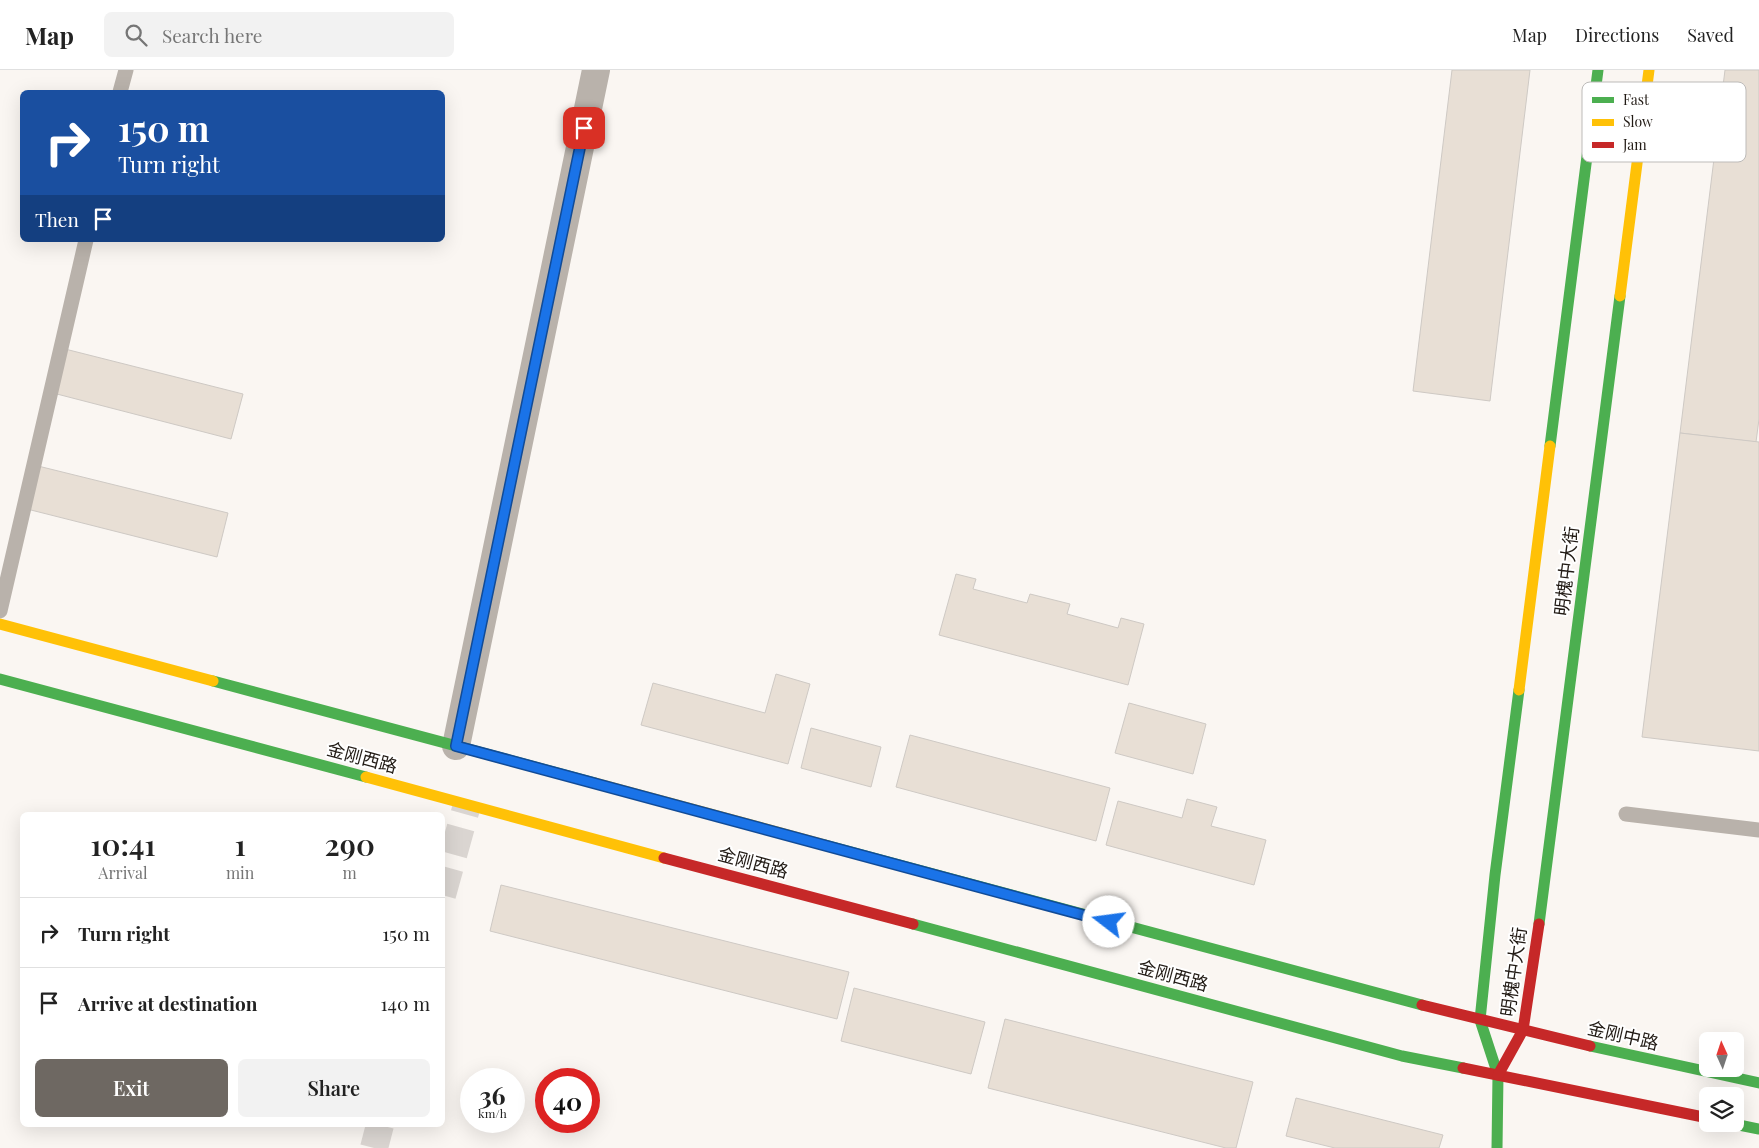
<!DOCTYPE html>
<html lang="en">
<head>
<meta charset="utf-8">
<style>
	:root { --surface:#fff; --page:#f2f2f2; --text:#222; --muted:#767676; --line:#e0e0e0; --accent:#6e6862 }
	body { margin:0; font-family:"Playfair Display","Noto Sans SC",serif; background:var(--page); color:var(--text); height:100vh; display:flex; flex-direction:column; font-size:19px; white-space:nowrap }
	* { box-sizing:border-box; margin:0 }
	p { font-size:16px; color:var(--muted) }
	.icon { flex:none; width:28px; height:28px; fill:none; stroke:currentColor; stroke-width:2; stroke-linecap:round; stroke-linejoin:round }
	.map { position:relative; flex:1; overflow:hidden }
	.drawer { position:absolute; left:20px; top:742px; width:425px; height:315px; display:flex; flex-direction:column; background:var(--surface); border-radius:8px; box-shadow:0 5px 20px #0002 }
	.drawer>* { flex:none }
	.top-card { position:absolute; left:20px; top:20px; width:425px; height:152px; border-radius:8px; box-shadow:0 5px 20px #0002; background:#1a4fa0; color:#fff; overflow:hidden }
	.needle { width:32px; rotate:357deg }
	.fabs { position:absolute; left:1699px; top:962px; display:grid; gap:10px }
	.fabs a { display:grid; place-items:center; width:45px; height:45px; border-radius:8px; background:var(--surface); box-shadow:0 5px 20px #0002; font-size:25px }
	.speed { position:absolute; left:460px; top:998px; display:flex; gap:10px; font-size:25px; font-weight:700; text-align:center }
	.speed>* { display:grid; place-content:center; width:65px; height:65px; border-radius:50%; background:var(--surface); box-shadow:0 5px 20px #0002; line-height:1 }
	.speed small { font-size:12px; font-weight:400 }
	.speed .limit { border:8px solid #d22; background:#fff; color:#111 }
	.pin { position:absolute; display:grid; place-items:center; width:42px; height:42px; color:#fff; margin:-21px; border-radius:10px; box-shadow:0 2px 8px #0006 }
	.me { position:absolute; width:55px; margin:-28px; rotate:285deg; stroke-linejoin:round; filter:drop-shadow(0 0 4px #0008) }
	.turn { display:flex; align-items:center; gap:18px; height:105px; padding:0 15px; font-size:22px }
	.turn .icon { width:65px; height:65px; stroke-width:2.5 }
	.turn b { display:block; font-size:35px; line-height:42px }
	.then { display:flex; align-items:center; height:48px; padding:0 15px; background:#0003; gap:10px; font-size:19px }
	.eta { display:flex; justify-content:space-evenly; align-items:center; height:85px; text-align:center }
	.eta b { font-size:30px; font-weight:600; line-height:35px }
	.button { display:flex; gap:10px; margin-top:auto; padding:10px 15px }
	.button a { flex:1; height:58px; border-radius:8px; background:var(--accent); color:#fff; font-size:20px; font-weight:600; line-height:58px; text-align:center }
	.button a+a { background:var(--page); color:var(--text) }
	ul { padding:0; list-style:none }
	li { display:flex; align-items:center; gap:15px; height:70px; padding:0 15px; border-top:1px solid var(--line) }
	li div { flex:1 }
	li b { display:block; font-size:19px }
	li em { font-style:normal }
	header { display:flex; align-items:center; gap:30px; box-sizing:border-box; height:70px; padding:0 25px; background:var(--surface); border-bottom:1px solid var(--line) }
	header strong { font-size:24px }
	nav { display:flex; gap:28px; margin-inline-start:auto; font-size:18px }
	.search { width:350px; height:45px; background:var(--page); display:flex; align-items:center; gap:12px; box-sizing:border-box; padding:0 18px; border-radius:8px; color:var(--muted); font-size:19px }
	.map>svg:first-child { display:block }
	.building { fill:#e8dfd5; stroke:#cec9c4 }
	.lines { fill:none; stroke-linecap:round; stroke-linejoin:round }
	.street-tunnel { stroke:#dad5d1; stroke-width:28; stroke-dasharray:28 14; stroke-linecap:butt }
	.lane { stroke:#b9b2ab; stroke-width:15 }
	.street { stroke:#b9b2ab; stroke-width:28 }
	.fast { stroke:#4caf50; stroke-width:11 }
	.slow { stroke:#ffc107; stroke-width:11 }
	.jam { stroke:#c62828; stroke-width:11 }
	.route-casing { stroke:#114b97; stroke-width:12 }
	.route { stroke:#1a73e8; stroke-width:9 }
	.labels { text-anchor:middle; stroke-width:4; stroke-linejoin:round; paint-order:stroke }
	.street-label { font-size:18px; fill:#221b15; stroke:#fff }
	.key { fill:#fff; stroke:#bdbbb9; stroke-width:1 }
	.key-label { font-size:14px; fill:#221b15 }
</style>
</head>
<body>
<header>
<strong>Map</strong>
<div class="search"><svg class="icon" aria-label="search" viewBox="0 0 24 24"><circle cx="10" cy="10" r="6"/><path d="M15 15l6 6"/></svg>Search here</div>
<nav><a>Map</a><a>Directions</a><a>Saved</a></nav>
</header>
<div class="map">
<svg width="1759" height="1078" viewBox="0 0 1759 1078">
	<rect width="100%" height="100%" fill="#faf6f2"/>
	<g class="building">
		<polygon points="1452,0 1530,0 1490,331 1413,321"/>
		<polygon points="1725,0 1759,0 1759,349 1756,372 1680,363"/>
		<polygon points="65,279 243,324 231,369 53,323"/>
		<polygon points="1680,363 1759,372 1759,681 1642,667"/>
		<polygon points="38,396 228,443 217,487 27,439"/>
		<polygon points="956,504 976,509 973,519 1027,533 1030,524 1070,534 1067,544 1118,558 1121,548 1144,554 1128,615 939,565"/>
		<polygon points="776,604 810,614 788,694 641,655 653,613 765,643"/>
		<polygon points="1129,633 1206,654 1193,704 1115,683"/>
		<polygon points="811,658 881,677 871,717 801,698"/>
		<polygon points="910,665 1110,718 1096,771 896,717"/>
		<polygon points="1187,729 1217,737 1211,756 1266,770 1254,815 1106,775 1118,731 1182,748"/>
		<polygon points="501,815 849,902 837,949 490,861"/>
		<polygon points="854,918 985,952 971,1004 841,971"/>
		<polygon points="1005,949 1253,1012 1236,1078 1226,1078 988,1018"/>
		<polygon points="1296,1028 1443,1065 1439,1078 1335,1078 1286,1066"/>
	</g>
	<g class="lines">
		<g class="street-tunnel">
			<polyline points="442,825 467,735"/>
			<polyline points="374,1078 380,1055"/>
		</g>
		<g class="lane">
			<polyline points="120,22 126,0"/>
			<polyline points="0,541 86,170"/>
			<polyline points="1626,744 1759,760"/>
		</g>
		<polyline class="street" points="456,676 596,0"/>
		<g class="fast">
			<polyline points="1550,376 1598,0"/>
			<polyline points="0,609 366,707"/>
			<polyline points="213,611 595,713"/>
			<polyline points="825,775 1422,935"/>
			<polyline points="913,854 1402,986 1463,998"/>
			<polyline points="1539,854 1620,226"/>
			<polyline points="1590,976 1759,1013"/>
			<polyline points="1734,1054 1759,1059"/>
			<polyline points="1497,1078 1498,1005 1480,950 1495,805 1519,620"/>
		</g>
		<g class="slow">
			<polyline points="1620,226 1649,0"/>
			<polyline points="0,554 213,611"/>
			<polyline points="1519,620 1550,376"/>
			<polyline points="366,707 664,788"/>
			<polyline points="595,713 825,775"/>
		</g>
		<g class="jam">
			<polyline points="664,788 913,854"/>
			<polyline points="1422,935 1590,976"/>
			<polyline points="1463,998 1708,1048"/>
			<polyline points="1498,1005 1523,960 1539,854"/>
		</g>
	</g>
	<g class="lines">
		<g class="route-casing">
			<polyline id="route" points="584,58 456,676 1109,852"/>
		</g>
		<use href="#route" class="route"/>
	</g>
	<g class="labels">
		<g class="street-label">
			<text transform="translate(1567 501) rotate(-83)" y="6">明槐中大街</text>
			<text transform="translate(362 688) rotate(15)" y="6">金刚西路</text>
			<text transform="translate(753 793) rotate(15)" y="6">金刚西路</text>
			<text transform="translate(1514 902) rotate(-82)" y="6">明槐中大街</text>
			<text transform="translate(1173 906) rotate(15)" y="6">金刚西路</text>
			<text transform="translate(1623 966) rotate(13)" y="6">金刚中路</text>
		</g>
	</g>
	<rect x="1582" y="12" width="164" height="80" rx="8" class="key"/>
	<rect x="1592" y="27" width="22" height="6" fill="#4caf50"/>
	<rect x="1592" y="49" width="22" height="7" fill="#ffc107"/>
	<rect x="1592" y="72" width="22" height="6" fill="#c62828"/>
	<g class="key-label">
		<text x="1623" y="35">Fast</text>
		<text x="1623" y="57">Slow</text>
		<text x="1623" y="80">Jam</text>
	</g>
</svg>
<div class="fabs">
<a><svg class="needle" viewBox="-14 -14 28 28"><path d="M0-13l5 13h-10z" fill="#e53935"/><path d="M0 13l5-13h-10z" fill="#767676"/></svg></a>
<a><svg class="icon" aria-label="layers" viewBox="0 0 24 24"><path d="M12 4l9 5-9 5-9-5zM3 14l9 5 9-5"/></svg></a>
</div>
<div class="speed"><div>36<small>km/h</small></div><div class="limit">40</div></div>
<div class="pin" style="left:584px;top:58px;background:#d93025"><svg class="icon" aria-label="arrive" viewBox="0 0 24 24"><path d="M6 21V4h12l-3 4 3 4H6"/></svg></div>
<svg class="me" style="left:1109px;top:852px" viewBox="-20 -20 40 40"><circle r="19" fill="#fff"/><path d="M0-13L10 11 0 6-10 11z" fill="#1a73e8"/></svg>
<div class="top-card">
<div class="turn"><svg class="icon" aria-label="right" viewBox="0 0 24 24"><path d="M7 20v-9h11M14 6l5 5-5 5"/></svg><div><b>150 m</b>Turn right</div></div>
<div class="then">Then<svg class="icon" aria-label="arrive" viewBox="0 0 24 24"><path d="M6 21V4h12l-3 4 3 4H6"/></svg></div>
</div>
<section class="drawer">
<div class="eta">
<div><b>10:41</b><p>Arrival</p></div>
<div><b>1</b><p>min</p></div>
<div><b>290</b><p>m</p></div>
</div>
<ul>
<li><svg class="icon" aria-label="right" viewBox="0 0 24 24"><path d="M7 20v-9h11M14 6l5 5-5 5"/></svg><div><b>Turn right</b></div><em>150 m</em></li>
<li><svg class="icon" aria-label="arrive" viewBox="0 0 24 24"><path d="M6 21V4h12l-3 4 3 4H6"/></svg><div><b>Arrive at destination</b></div><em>140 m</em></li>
</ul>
<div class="button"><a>Exit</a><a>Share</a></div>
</section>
</div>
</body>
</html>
